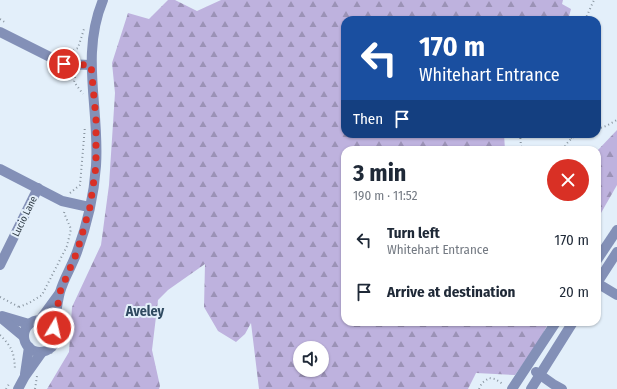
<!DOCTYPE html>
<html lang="en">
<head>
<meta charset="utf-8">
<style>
	:root { --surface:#fff; --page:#f2f2f3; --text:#1f2937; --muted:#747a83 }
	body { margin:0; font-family:"Fira Sans Condensed",sans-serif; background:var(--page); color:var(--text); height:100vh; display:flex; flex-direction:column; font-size:15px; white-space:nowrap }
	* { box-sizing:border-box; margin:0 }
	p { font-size:13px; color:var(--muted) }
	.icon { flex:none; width:22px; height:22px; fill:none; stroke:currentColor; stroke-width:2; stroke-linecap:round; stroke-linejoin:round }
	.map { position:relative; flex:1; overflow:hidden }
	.drawer { position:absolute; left:341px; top:146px; width:260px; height:180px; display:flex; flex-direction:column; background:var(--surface); border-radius:12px; box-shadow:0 1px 3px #0004 }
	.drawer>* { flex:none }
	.guide { position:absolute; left:341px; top:16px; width:260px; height:122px; border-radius:12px; box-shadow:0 1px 3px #0004; background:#1a4fa0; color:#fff; overflow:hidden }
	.tools { position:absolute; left:293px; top:341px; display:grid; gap:8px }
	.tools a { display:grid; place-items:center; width:36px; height:36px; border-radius:50%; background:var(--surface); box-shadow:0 1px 3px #0004; font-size:20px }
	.pin { position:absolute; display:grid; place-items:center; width:34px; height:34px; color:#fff; margin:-17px; border:2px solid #fff; border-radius:50%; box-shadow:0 1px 4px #0007 }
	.me { position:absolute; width:44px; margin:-22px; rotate:9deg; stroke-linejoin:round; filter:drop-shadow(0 0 3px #0008) }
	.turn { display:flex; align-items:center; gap:14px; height:84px; padding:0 12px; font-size:18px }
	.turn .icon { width:52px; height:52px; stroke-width:2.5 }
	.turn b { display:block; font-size:28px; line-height:34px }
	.then { display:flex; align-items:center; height:38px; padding:0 12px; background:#0003; gap:8px; font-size:15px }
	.round { display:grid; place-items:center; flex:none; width:42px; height:42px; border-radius:21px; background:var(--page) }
	.head { display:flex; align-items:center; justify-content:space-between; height:68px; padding:0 12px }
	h1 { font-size:24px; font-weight:700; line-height:30px }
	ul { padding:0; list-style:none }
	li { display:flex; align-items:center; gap:12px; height:52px; padding:0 12px }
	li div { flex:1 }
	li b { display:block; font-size:15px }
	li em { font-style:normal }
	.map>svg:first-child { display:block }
	.forest { fill:url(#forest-firs); fill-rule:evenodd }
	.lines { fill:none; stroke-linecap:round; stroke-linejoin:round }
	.path { stroke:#8995a0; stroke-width:2; stroke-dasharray:1 3; stroke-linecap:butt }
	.minor { stroke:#8390b7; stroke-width:10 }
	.route { stroke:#d93025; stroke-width:7; stroke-dasharray:0 12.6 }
	.labels { text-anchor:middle; stroke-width:4; stroke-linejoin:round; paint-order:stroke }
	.street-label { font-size:10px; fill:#313d47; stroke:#e3effa }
	.district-label { font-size:14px; font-weight:bold; fill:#2f4a60; stroke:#e3effa }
</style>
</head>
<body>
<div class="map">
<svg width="617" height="389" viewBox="0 0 617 389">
	<defs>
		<pattern id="forest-firs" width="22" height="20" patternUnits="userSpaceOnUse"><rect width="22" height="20" fill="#beb2de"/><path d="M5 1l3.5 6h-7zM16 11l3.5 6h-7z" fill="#9b92b6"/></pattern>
	</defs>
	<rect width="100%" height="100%" fill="#e3effa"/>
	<g class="forest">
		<path d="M168 0H175L197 11 221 0H563L562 4 571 9 568 20H345V134H504L505 150H345V322H549L536 346 515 375 476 373 468 389H259L251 323 245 334 236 342 218 331 204 307 205 264 168 290 158 300 152 350 160 386 159 389H47L69 352 72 307 101 245 109 185 115 93 112 63 128 13 149 19ZM300 348H322V370H300Z"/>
		<polygon points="617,130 617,185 597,220 597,151"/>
	</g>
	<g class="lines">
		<g class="path">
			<polyline points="0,19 6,23"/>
			<polyline points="585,20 594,0"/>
			<polyline points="66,54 78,48 84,29"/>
			<polyline points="76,73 74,82 83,94"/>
			<polyline points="597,129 606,126 617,120"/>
			<polyline points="520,134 521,146 523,150"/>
			<polyline points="564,134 572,138"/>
			<path d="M563 150C567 142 571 138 579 134"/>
			<polyline points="70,193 80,185 85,126"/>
			<polyline points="0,297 19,307 19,308"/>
			<polyline points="19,307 29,303 42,295 67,246 71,229 64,213 65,210"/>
			<path d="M0 335C12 347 14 352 15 369"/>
			<polyline points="51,353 57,348 61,335"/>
			<polyline points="6,389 9,384"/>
			<polyline points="35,389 37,376"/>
			<polyline points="479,389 482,383 489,378 495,379 503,384"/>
		</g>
		<g class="minor">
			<polyline points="0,32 64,64 91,65"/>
			<polyline points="0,169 62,201 89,207"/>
			<polyline points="597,260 617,230"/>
			<polyline points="0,265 38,188"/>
			<polyline points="597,283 617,252"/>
			<polyline points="597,283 617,295"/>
			<polyline points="2,316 29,324"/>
			<polyline points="0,317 24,337"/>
			<circle cx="40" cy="336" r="16"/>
			<polyline points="40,320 59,294"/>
			<path d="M54 328C56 316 57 303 60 292 64 278 72 266 77 252 87 225 94 195 96 166 100 109 80 55 103 0"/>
			<polyline points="536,372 553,384 562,389"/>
			<polyline points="25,374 29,347"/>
			<polyline points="18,389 25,376 42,352"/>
			<polyline points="512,389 556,322"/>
			<polyline points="531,389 573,322"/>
		</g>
	</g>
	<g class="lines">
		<polyline class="route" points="54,328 60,292 77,252 90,207 96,166 96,119 91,65 64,64"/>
	</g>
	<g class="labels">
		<g class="street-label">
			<text transform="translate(24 216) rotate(-64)" y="4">Lucio Lane</text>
		</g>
		<g class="district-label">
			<text x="145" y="316">Aveley</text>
		</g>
	</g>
</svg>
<div class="tools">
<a><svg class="icon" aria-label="sound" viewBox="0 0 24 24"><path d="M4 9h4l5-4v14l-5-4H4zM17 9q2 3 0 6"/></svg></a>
</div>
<div class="pin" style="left:64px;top:64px;background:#d93025"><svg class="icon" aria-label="arrive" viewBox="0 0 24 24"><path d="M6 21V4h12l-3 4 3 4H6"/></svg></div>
<svg class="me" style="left:54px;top:328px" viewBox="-20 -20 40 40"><circle r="17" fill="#d93025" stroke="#fff" stroke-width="3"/><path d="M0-11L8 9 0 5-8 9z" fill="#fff"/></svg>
<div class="guide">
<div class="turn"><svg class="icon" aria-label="left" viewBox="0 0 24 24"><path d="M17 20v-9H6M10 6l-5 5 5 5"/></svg><div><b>170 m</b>Whitehart Entrance</div></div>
<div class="then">Then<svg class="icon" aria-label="arrive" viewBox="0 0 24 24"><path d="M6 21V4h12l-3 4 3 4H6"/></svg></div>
</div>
<section class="drawer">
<div class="head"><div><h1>3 min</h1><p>190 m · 11:52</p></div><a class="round" style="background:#d93025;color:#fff"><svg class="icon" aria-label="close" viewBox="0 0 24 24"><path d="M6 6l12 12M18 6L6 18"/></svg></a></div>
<ul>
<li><svg class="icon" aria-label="left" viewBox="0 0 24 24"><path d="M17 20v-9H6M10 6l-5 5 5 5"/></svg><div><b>Turn left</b><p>Whitehart Entrance</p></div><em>170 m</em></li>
<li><svg class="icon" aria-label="arrive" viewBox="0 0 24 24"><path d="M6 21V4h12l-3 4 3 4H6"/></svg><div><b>Arrive at destination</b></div><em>20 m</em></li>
</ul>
</section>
</div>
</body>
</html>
